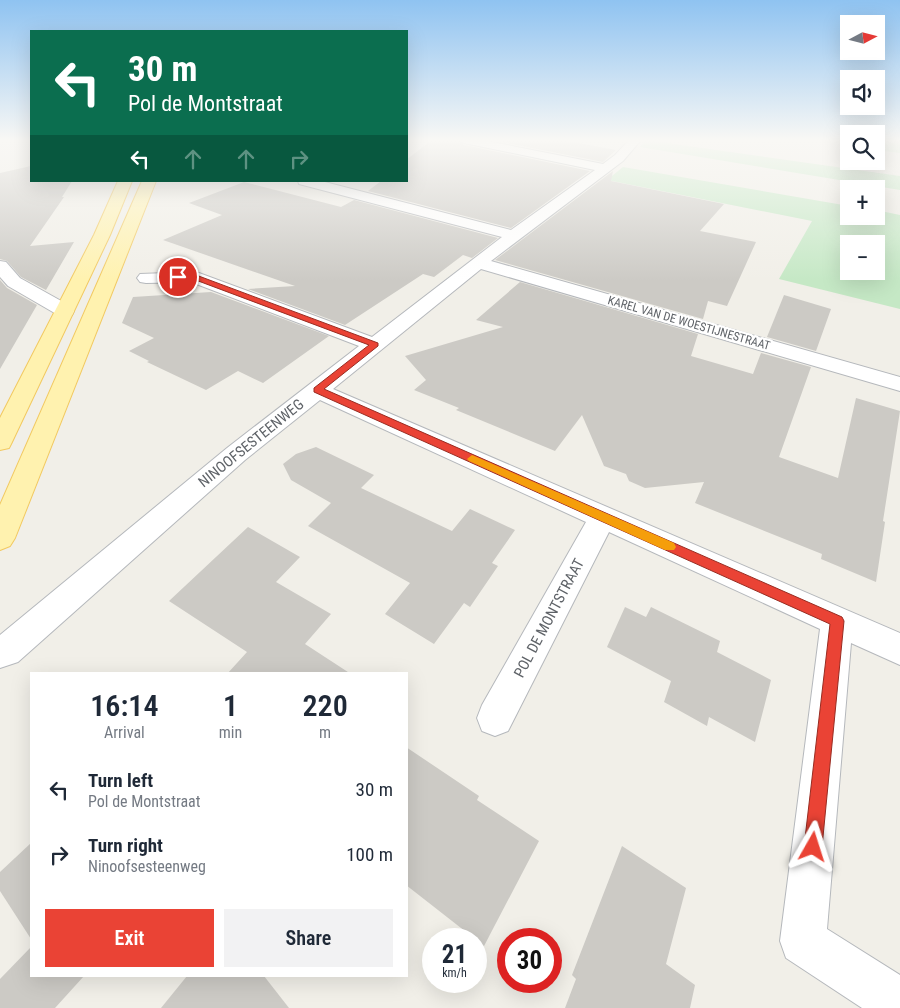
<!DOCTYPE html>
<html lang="en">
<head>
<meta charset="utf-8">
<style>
	:root { --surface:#fff; --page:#f2f2f3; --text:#1f2937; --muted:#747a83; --accent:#ea4335 }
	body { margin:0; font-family:"Roboto Condensed",sans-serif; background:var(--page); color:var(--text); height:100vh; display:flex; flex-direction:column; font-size:19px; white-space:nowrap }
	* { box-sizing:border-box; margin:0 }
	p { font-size:16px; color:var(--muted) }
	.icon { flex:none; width:28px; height:28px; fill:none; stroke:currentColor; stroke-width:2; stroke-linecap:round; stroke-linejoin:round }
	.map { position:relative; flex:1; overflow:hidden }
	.drawer { position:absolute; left:30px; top:672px; width:378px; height:305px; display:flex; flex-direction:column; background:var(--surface); border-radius:0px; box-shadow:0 5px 20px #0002 }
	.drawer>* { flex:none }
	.top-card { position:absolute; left:30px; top:30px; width:378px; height:152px; border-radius:0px; box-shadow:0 5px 20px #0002; background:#0b6e4f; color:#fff; overflow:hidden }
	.needle { width:32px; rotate:83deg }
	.buttons { position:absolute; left:840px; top:15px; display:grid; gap:10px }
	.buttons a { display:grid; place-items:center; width:45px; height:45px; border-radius:0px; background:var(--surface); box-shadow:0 5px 20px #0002; font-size:25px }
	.speed { position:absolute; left:422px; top:928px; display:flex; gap:10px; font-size:25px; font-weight:700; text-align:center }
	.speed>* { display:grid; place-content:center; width:65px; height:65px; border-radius:50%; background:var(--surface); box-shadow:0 5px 20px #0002; line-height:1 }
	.speed small { font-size:12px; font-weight:400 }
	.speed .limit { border:8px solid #d22; background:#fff; color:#111 }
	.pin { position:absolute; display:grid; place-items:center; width:42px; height:42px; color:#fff; margin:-21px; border:2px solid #fff; border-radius:50%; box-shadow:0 1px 5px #0007 }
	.me { position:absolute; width:55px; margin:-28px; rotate:6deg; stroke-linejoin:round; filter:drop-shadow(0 0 4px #0008) }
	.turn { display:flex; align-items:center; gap:18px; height:105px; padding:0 15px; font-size:22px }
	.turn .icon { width:65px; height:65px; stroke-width:2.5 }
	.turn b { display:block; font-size:35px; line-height:42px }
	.lanes { display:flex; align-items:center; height:48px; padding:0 15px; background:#0003; justify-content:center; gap:25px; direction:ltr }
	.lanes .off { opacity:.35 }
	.eta { display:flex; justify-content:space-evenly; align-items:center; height:85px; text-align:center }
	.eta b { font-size:30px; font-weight:600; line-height:35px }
	.button { display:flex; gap:10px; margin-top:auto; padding:10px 15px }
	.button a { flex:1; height:58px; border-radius:0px; background:var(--accent); color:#fff; font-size:20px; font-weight:600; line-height:58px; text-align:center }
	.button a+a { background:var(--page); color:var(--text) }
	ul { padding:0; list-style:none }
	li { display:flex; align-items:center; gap:15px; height:65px; padding:0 15px }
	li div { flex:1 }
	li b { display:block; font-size:19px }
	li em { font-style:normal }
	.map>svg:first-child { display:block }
	.green { fill:#c5e8c5; fill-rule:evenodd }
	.building { fill:#cccac5 }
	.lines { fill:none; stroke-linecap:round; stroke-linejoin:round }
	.street-casing { stroke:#b5b8bc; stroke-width:2 }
	.primary-casing { stroke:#f2c960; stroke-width:2 }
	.street { fill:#fff; fill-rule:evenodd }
	.primary { fill:#fff2af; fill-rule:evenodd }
	.route { fill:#ea4335; stroke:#982c22 }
	.slow { fill:#f59e0b }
	.labels { text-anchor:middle; stroke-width:4.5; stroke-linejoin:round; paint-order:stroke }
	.far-street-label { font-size:12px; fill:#5f6368; stroke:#fff }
	.street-label { font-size:15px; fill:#5f6368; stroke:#fff }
</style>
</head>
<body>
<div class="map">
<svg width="900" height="1008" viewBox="0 0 900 1008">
	<rect width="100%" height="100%" fill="#f1efe8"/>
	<g class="green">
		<polygon points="646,140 900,176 900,190 640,147"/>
		<polygon points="876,140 900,140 900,153 876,150"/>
		<path d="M623 167 849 206V216H876V210L900 215V309L779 279 812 221 607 180ZM849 244H876V271H849Z"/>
	</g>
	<g class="building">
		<polygon points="432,140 456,140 464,145 590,171 511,228 368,191 381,181 406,181 406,160"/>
		<polygon points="492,140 562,140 616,150 603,162"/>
		<polygon points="31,166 31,181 72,181 62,197 64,197 30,246 74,242 46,290 21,277 7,261 0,259 0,173"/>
		<polygon points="613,171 611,181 724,204 700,231 756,242 727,306 708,301 703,319 495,260"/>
		<polygon points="244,182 341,207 354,200 498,238 472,258 463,255 434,277 423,274 345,325 248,289 295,286 163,240 222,215 189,203"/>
		<polygon points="0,280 7,288 37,305 0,369"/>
		<polygon points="520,282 698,334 691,356 753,374 761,353 811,367 779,457 838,478 856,398 900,411 883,521 885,522 876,582 821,559 822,554 695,503 704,482 645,488 629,481 626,474 604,466 582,415 555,451 456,410 459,408 414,390 426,380 405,356 503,327 476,320"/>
		<polygon points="211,292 329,336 263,383 238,371 206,390 147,362 149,361 129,351 154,338 122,323 133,297"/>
		<polygon points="784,295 831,309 816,351 767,337"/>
		<polygon points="316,447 374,475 361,488 452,531 470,509 515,530 492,563 498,566 470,607 464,603 434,644 385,614 410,583 308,526 331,503 291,480 283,464 296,454"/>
		<polygon points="248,527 300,557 276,582 331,614 305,644 351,674 227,674 247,652 169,601"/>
		<polygon points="625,607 646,617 651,607 720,641 717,652 771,680 755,742 709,717 707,726 664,702 671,681 607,647"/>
		<polygon points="406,747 479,796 477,800 539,841 484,946 406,885"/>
		<polygon points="31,843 31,939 0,891 0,872"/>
		<polygon points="622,846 686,888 666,964 695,985 690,1008 565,1008 576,979 572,975"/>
		<polygon points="31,947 31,976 84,976 55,1008 0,1008 0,979"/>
		<polygon points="187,976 264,976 289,1008 161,1008"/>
	</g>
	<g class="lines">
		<g class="street-casing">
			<g id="street">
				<polygon points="458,140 482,140 603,164 615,155 629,140 641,140 623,161 491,261 900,377 900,391 481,269 333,389 900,633 900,665 851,643 827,929 900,975 900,1008 862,1008 786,958 780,941 820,629 609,532 508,731 495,736 482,731 477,718 482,705 586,522 320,400 245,460 18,662 0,668 0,635 227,448 359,346 191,282 146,283 140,282 137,278 140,274 193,272 199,273 372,337 502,237 299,184 298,181 321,181 511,230 595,170 464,143"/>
				<polygon points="0,261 6,262 20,278 72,307 74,311 72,315 65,317 58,315 8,286 0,277"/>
			</g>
		</g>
		<g class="primary-casing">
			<g id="primary">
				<polygon points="118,181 132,181 110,235 12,442 9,448 0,450 0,418 94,235"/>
				<polygon points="142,181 156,181 15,538 10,546 0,550 0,505"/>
			</g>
		</g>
		<use href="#street" class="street"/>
		<use href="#primary" class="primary"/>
	</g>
	<linearGradient id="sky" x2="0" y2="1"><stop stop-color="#8fc3f1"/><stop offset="0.5" stop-color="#f9f8f5"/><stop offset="1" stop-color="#f9f8f5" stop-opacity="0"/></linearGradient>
	<rect width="900" height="281" fill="url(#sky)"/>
	<polygon class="route" points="196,275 378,343 378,346 324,389 842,617 844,621 822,847 819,853 813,856 807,853 804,847 830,624 314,392 314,388 369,345 193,279 178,279 174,277 178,275"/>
	<polygon class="slow" points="472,455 674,543 676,547 674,550 665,550 469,461 467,459"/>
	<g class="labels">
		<g class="far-street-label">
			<text transform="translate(689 323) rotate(16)" y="4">KAREL VAN DE WOESTIJNESTRAAT</text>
		</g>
		<g class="street-label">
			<text transform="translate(251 443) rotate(-39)" y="5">NINOOFSESTEENWEG</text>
			<text transform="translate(549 618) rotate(-62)" y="5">POL DE MONTSTRAAT</text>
		</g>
	</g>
</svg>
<div class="buttons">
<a><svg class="needle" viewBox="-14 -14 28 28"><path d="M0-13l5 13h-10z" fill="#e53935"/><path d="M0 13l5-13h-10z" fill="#747a83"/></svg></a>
<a><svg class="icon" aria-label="sound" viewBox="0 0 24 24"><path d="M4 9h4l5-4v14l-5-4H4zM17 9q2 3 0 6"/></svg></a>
<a><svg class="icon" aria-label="search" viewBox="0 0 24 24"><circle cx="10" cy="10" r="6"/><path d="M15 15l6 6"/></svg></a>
<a>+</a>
<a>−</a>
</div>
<div class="speed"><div>21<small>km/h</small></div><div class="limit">30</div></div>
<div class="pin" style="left:178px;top:277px;background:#d93025"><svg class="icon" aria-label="arrive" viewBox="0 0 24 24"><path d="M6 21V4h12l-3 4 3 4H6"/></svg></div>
<svg class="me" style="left:813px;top:847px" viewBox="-20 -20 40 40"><path d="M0-17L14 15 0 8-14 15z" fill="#ea4335" stroke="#fff" stroke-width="4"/></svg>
<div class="top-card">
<div class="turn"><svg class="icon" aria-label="left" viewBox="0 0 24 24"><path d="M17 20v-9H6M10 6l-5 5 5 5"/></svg><div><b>30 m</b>Pol de Montstraat</div></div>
<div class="lanes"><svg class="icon" aria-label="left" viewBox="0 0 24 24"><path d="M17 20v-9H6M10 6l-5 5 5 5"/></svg><svg class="icon off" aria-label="ahead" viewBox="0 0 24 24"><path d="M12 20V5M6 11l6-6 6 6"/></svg><svg class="icon off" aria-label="ahead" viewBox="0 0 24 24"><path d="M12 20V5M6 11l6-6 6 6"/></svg><svg class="icon off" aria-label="right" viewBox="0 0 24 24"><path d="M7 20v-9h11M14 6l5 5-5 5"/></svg></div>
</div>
<section class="drawer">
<div class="eta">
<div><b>16:14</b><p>Arrival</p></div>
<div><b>1</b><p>min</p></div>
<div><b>220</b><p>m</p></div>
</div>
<ul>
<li><svg class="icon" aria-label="left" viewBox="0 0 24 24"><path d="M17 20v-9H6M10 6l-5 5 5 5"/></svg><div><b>Turn left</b><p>Pol de Montstraat</p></div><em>30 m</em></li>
<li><svg class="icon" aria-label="right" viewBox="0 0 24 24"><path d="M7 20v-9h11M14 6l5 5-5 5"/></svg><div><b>Turn right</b><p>Ninoofsesteenweg</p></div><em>100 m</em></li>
</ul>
<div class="button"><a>Exit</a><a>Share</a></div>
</section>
</div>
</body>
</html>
